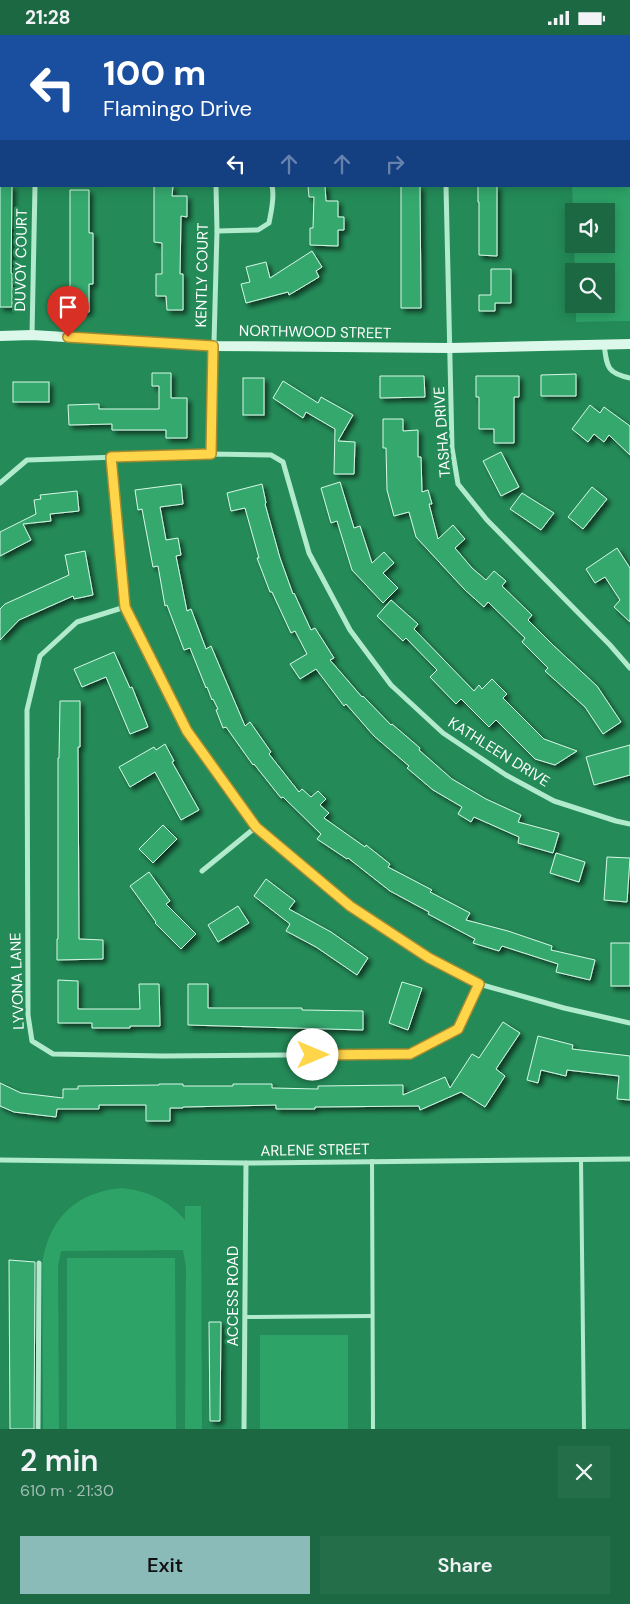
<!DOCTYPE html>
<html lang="en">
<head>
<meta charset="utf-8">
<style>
	:root { --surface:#1b6842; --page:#246e49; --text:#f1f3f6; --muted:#a0beb2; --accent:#8bbbb9 }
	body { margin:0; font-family:"DM Sans",sans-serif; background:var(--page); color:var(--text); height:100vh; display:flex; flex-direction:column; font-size:19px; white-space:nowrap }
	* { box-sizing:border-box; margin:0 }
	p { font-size:16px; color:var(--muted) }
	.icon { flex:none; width:28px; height:28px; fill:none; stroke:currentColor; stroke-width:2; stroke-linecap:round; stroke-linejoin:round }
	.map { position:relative; height:1394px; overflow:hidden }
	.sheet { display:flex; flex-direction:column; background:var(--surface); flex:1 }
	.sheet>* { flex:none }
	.guide { position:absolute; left:0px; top:0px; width:630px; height:152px; box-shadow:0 2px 12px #0003; background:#1a4fa0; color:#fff; overflow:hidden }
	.buttons { position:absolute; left:565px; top:168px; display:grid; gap:10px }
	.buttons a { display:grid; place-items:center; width:50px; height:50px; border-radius:0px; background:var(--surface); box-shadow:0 2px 12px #0003; font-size:25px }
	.pin { position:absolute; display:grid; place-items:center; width:42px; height:42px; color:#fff; margin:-51px -21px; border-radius:50% 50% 50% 0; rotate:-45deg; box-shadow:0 0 5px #0007 }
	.pin .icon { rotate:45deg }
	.me { position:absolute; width:55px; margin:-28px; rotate:90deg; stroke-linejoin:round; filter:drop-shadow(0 0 4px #0008) }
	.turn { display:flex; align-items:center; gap:18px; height:105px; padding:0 20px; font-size:22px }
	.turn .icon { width:65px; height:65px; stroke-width:2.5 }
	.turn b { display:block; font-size:35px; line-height:42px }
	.lanes { display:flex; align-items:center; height:48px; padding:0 20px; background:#0003; justify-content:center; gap:25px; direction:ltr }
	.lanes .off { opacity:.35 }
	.round { display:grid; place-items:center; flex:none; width:52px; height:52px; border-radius:0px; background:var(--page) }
	.headline { display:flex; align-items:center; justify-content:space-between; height:85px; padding:0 20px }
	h1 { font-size:30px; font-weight:600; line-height:38px }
	.primary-button { display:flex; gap:10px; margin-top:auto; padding:10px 20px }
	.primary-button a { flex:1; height:58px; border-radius:0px; background:var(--accent); color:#111; font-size:20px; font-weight:600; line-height:58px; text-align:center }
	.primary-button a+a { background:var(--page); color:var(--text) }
	.status { display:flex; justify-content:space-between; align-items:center; height:35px; padding:0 25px; background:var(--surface); direction:ltr }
	.status svg { height:14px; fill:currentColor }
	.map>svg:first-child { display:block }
	.green { fill:#2ea368 }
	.building { fill:#34a86e; stroke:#d6f8e6; filter:url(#shadow) }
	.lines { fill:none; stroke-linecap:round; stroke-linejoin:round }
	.lane { stroke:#b1eacd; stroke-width:4 }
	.street { stroke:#b1eacd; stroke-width:5 }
	.secondary { stroke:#dcf8eb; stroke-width:10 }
	.route-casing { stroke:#a68a30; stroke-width:12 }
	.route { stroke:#ffd54a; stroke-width:9 }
	.labels { text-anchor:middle; stroke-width:5; stroke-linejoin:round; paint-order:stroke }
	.street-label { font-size:15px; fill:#fff; stroke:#248b58 }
</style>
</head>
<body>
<div class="status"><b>21:28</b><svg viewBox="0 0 49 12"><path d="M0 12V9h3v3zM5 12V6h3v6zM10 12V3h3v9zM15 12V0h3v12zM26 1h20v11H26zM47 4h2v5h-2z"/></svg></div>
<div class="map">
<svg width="630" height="1394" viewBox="0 0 630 1394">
	<defs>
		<filter id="shadow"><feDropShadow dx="3.5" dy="3.5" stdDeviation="2.5" flood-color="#0009"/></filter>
	</defs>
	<rect width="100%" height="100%" fill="#248b58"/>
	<g class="green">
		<polygon points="511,0 630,0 630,286 576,287 576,269 606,269 606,236 575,236 574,209 606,209 606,176 574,176 574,200 572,151 629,151 629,1 512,1"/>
		<path d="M122 1153C148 1156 168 1165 185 1185V1171H201L202 1394H185L186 1232 183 1215 61 1216 58 1231 59 1394H43L42 1230C48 1184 76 1157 122 1153Z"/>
		<polygon points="67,1223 175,1223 176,1394 67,1394"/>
		<rect x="260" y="1300" width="88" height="94"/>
	</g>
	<g class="building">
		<polygon points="0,151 12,151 11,238 12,238 12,272 0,272"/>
		<polygon points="154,151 173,151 172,161 187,161 187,182 181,181 180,239 183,239 183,275 167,275 166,261 156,261 156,239 162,239 162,208 154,207"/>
		<polygon points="308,151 325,151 326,166 338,166 338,182 344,182 344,195 338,195 338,211 310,210 310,193 313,193 314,162 309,162"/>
		<polygon points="401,151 420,151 421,273 401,273"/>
		<polygon points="478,151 497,151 497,221 479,220 479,167 478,167"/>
		<polygon points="70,155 89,155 89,198 93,198 93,249 89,249 89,277 70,277"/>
		<polygon points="312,216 322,232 316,236 319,242 289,260 288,257 246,268 241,249 250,247 246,232 266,227 270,243"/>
		<polygon points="491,234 511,234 511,268 495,268 495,276 479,276 479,260 491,260"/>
		<polygon points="152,338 171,338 171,363 187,363 187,403 166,403 166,395 112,395 112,389 69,390 68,370 99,369 99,374 159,374 159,351 152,351"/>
		<polygon points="576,339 576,361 541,361 541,340"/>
		<polygon points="380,341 424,341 425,362 380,363"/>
		<polygon points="476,341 519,341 519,362 514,362 514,408 494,408 494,394 479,394 479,362 476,362"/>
		<rect x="243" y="343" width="21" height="37"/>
		<polygon points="283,346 318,368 321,362 353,380 338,406 355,407 354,439 334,439 335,394 306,377 303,383 273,363"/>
		<rect x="13" y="347" width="36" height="20"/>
		<polygon points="590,370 600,378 604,372 630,391 630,420 609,400 604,407 594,399 588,407 572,394"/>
		<polygon points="383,384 403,384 403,396 418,395 418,422 421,422 422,457 428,455 432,469 429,469 438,504 453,490 465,504 455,513 472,533 486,545 494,536 506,546 502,551 532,580 528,585 554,611 597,651 621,687 603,699 585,672 545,636 548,633 522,607 525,603 488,567 484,572 465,555 416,502 409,477 394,481 387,455 386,413 383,413"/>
		<polygon points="501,417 519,452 501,461 483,426"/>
		<polygon points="340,447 354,493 360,491 372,528 384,517 394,528 383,538 398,553 383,568 352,535 337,486 331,488 321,453"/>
		<polygon points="181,449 183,469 160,472 166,505 178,503 181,520 176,521 187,576 191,574 206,614 211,611 245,691 250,687 271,717 269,719 299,757 302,754 311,762 318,756 326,764 320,770 329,778 324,783 365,812 366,810 390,829 388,832 432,855 430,857 470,878 466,885 508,896 552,911 551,915 595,925 590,945 556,937 558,929 502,911 499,916 473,908 475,904 428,879 429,877 390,856 348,823 347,824 317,804 321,799 283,762 281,763 254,729 253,730 226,692 223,693 216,675 218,674 213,664 212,665 207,652 206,653 190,613 184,615 167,570 165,571 158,531 153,532 142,474 138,475 135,455"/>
		<polygon points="262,449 266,468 265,469 280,523 293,559 294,558 311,595 315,593 334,623 330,625 362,662 363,661 391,690 392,689 420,713 419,715 452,744 486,764 521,780 518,787 559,798 553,818 518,808 519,802 474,782 471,787 458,779 462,772 433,755 407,733 409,731 374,701 346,669 344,671 316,634 300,644 290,629 307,619 295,596 291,598 272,557 270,557 257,523 259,523 245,473 231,476 227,458"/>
		<polygon points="592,452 607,464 583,494 568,482"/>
		<polygon points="77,456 79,476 50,479 51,486 23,489 31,505 0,521 0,497 36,479 34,465 41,464 40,460"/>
		<polygon points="522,458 554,478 541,495 510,474"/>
		<polygon points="617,513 630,533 630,587 614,572 620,565 605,542 595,548 586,534"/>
		<polygon points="85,516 93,560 74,564 73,561 19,585 0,605 0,574 5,569 69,540 65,520"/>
		<polygon points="391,565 418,589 414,594 474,656 479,650 482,654 492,644 507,659 503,663 544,704 577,716 555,730 535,724 496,685 489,692 461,664 456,669 430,642 437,635 406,603 403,606 377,581"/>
		<polygon points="114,617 130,653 132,652 148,692 130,699 106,642 82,652 74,634"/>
		<polygon points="60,666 80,666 80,712 78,712 79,904 103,905 103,924 57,925 57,904 58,904 58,723 59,723"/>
		<polygon points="165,709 174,726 172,727 199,775 181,785 155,737 130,752 119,732 154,712 156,715"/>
		<polygon points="630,710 630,740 594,750 586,722"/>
		<polygon points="163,790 177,804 153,828 139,814"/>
		<polygon points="556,818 585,827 579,847 550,838"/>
		<polygon points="607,822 630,823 627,867 604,865"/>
		<polygon points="149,837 170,866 166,869 196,899 181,914 155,888 156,887 130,851"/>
		<polygon points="266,844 295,866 289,874 331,897 368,923 357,940 316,912 286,896 290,889 254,861"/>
		<polygon points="238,871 249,888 218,907 208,890"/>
		<rect x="611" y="908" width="19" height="43"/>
		<polygon points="58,945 78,946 78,974 140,974 139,949 159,949 160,991 130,991 130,993 92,993 92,988 58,988"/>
		<polygon points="402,947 422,953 408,995 389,988"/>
		<polygon points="188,949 208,949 208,973 302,973 302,975 363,976 363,995 188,990"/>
		<polygon points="503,987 520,998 496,1034 505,1041 485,1072 461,1057 420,1075 419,1071 315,1072 315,1074 276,1074 276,1070 183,1072 183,1073 170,1073 170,1086 146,1086 146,1070 99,1070 99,1074 57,1074 56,1082 14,1077 0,1071 0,1048 21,1058 63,1063 63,1054 78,1054 78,1051 159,1050 159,1049 183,1049 183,1051 233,1051 233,1049 272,1049 272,1053 318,1054 318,1051 403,1050 403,1060 445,1042 450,1053 472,1019 479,1023"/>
		<polygon points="538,1001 573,1010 572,1014 630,1021 630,1065 617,1064 619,1041 567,1035 566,1041 541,1035 538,1048 527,1045"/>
		<polygon points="9,1225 35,1227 34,1394 10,1394"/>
		<polygon points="209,1287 221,1287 220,1386 210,1386"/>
	</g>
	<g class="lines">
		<g class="lane">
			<polyline points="581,1124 584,1394"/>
			<polyline points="372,1126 373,1394"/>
			<polyline points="245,1282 372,1281"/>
		</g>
		<g class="street">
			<polyline points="209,0 209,1"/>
			<polyline points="390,0 391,1"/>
			<polyline points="39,1 39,0"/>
			<polyline points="446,151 452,413 458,449 487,485 610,610 630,633"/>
			<path d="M217 196 258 195 269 188C271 177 275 162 272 151"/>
			<polyline points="32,300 35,151"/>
			<path d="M604 309C607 331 606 338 630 343"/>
			<polyline points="211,419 217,196 216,151"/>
			<polyline points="111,422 125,572 187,696 256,792 351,871 429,923 479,949 564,973 630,988"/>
			<polyline points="0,448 27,425 211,419 271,420 283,427 309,518 350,595 391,650 443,698 506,740 554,766 616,786 630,789"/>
			<polyline points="125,572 77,587 40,621 27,675 28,980 32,1006 53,1019 163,1021 410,1019 458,994 479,949"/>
			<polyline points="202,836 256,792"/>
			<polyline points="0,1125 246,1128 630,1124"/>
			<polyline points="38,1394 39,1228"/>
			<polyline points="244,1394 246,1128"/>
		</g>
		<polyline class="secondary" points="0,301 32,300 213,311 450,313 630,309"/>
	</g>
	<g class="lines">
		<g class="route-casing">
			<polyline id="route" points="68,302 213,311 211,419 111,422 125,572 187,696 256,792 350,871 429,923 479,949 458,994 410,1019 313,1020"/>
		</g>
		<use href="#route" class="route"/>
	</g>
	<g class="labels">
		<g class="street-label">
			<text transform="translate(21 225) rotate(-89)" y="5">DUVOY COURT</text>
			<text transform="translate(202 240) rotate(-89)" y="5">KENTLY COURT</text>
			<text transform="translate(315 297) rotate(1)" y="5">NORTHWOOD STREET</text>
			<text transform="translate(442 397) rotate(-94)" y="5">TASHA DRIVE</text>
			<text transform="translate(499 717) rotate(32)" y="5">KATHLEEN DRIVE</text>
			<text transform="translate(17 946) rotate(-92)" y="5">LYVONA LANE</text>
			<text transform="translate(315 1115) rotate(-1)" y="5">ARLENE STREET</text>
			<text transform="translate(233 1261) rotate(-90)" y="5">ACCESS ROAD</text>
		</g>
	</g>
</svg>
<div class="buttons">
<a><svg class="icon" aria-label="sound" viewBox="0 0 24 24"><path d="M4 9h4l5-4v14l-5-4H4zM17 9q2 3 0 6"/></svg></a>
<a><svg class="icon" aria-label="search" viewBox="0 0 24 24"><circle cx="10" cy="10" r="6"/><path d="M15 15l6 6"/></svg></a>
</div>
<div class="pin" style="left:68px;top:302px;background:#d93025"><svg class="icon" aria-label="arrive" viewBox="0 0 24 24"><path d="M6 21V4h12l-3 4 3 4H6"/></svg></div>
<svg class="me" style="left:313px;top:1020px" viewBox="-20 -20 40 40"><circle r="19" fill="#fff"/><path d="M0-13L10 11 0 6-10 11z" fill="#ffd54a"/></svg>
<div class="guide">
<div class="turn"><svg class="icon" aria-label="left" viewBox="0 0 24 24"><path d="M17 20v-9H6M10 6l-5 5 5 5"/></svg><div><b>100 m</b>Flamingo Drive</div></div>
<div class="lanes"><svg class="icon" aria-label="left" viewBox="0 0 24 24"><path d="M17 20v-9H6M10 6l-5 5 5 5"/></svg><svg class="icon off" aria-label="ahead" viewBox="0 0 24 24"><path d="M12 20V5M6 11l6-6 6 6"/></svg><svg class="icon off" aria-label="ahead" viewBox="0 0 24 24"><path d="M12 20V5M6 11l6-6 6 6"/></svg><svg class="icon off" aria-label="right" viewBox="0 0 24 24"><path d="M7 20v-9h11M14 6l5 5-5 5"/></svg></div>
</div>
</div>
<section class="sheet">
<div class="headline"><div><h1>2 min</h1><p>610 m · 21:30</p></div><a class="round"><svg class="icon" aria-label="close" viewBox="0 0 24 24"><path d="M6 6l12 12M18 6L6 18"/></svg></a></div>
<div class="primary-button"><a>Exit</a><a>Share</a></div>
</section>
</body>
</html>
